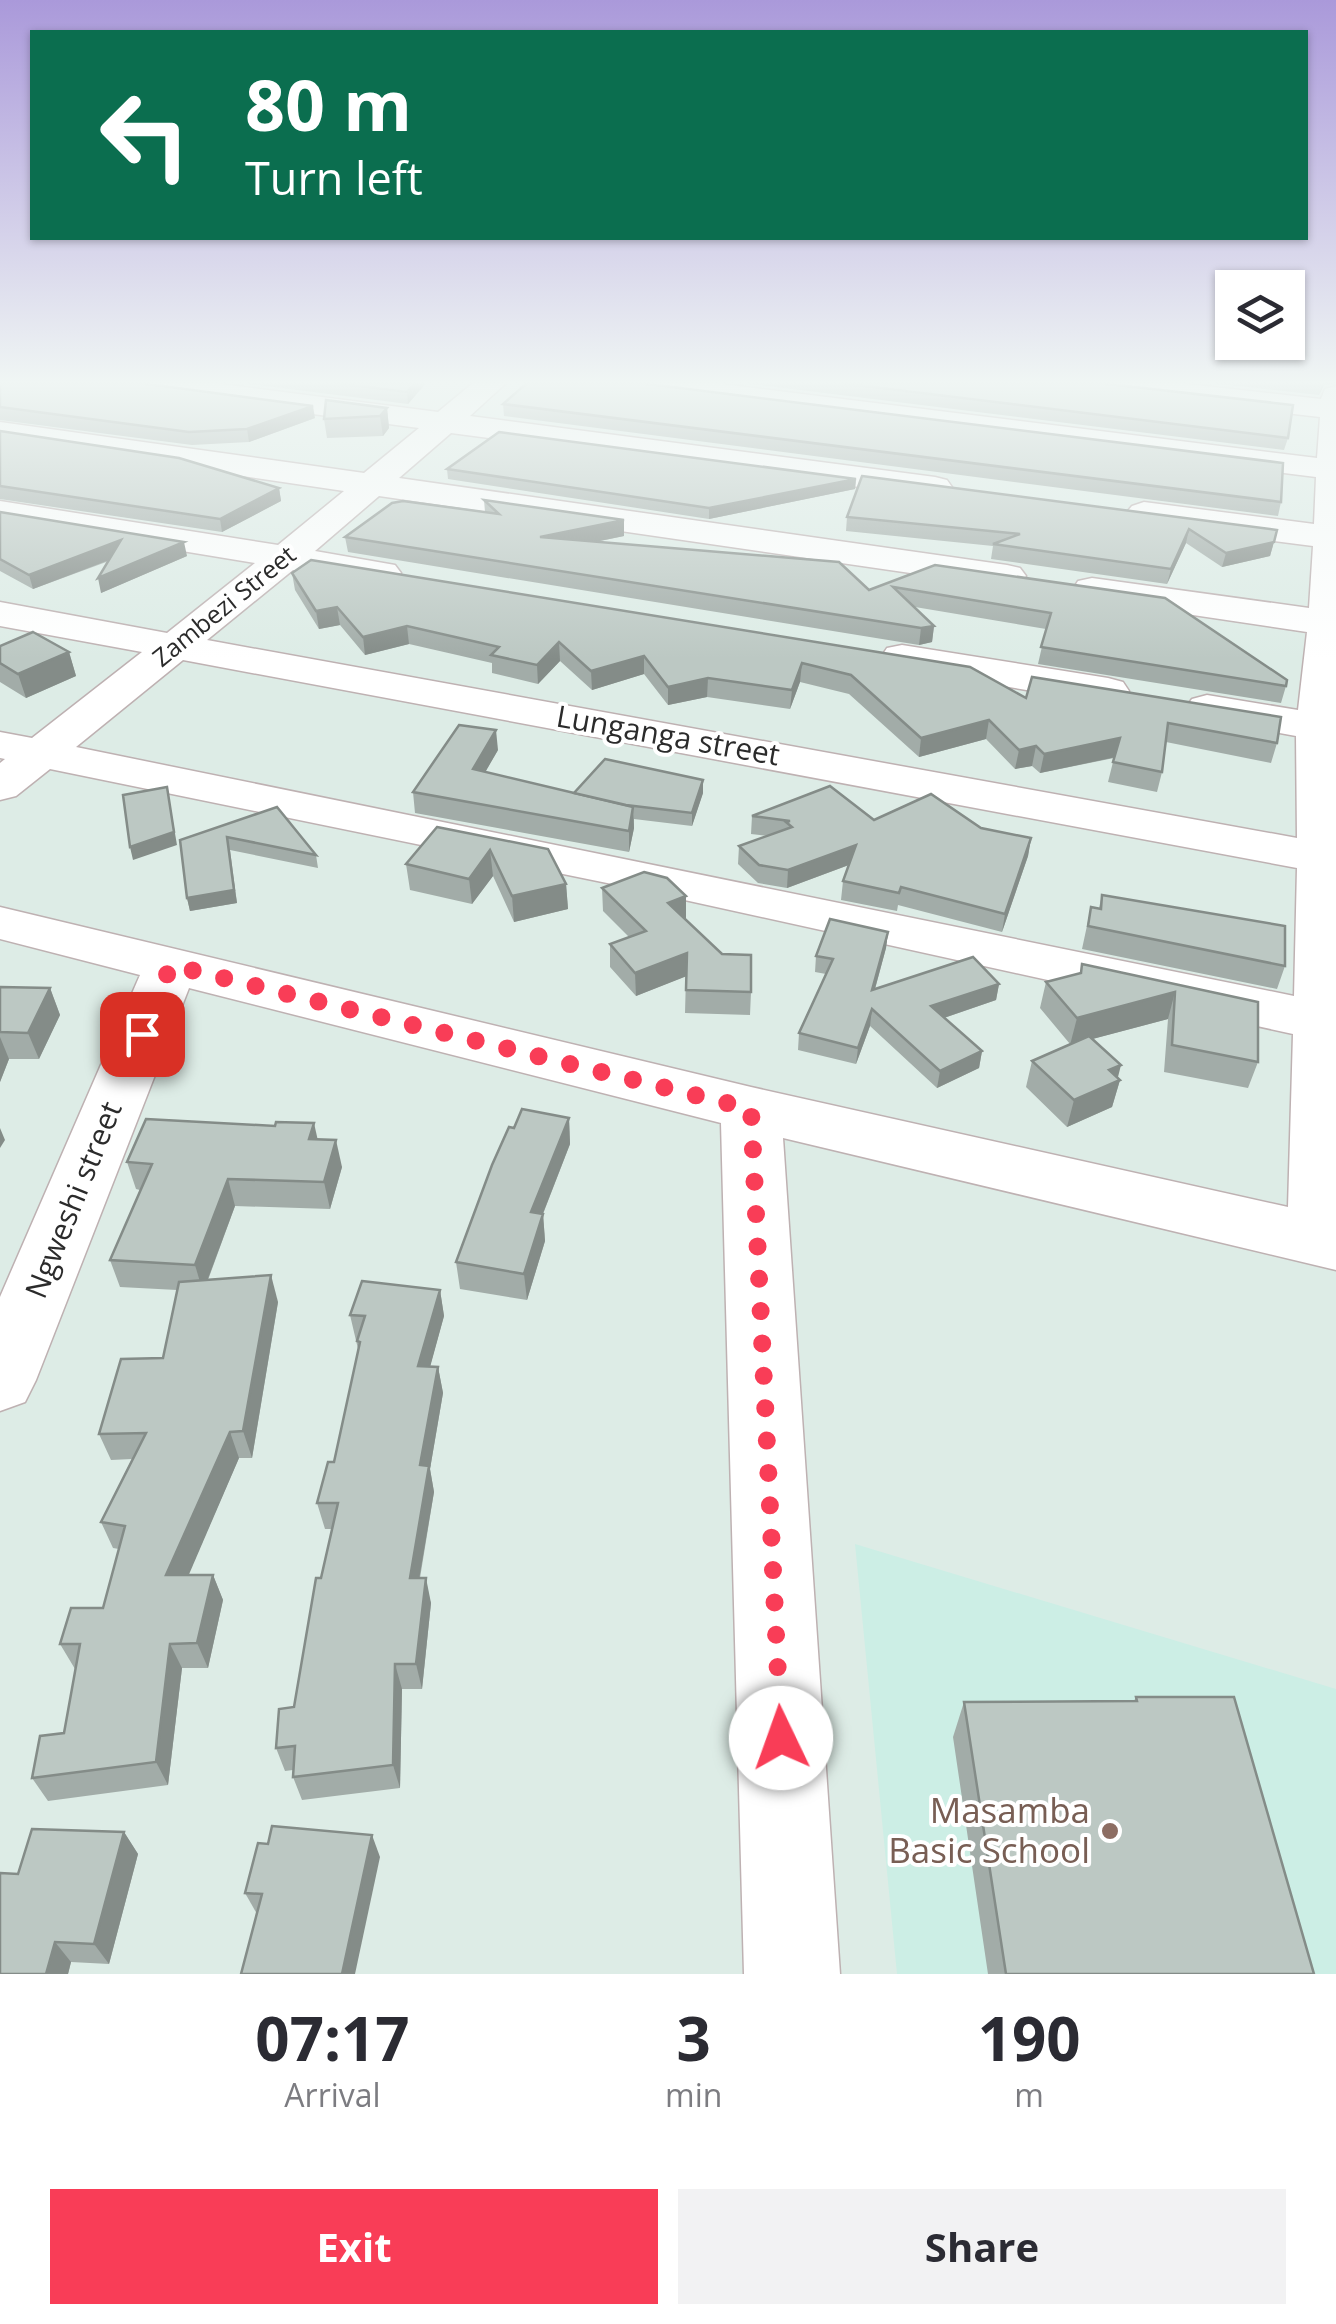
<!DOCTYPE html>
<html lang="en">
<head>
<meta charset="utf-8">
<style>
	:root { --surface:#fff; --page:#f2f2f3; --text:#2b2b33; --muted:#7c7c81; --accent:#f93d57 }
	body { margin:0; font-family:"Open Sans",sans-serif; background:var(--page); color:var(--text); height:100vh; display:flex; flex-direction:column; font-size:38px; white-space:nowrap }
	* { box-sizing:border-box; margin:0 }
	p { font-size:32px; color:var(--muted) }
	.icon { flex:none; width:55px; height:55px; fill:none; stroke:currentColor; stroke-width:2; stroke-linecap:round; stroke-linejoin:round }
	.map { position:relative; height:1974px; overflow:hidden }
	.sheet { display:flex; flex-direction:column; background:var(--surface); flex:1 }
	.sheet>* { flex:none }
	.guide { position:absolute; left:30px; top:30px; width:1278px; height:210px; border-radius:0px; box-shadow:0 2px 8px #0004; background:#0b6e4f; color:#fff; overflow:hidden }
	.controls { position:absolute; left:1215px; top:270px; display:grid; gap:20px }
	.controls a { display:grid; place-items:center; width:90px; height:90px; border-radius:0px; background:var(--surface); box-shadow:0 2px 8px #0004; font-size:50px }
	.pin { position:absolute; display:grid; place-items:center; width:85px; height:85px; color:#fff; margin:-42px; border-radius:20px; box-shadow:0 5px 15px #0006 }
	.me { position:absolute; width:110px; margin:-55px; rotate:357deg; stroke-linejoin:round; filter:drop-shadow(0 0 8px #0008) }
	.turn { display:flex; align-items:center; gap:35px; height:210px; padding:0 50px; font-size:45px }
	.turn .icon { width:130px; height:130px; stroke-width:2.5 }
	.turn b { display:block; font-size:70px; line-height:85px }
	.eta { display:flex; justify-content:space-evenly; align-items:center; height:170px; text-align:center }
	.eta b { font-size:60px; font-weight:700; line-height:70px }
	.button { display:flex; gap:20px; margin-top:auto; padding:20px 50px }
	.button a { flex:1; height:115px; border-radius:0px; background:var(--accent); color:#fff; font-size:40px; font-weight:700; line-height:115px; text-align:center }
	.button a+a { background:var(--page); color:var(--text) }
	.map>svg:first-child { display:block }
	.education { fill:#cceee5 }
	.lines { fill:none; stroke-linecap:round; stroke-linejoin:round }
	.minor-casing { stroke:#beb1b2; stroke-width:3 }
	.minor { fill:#fff; fill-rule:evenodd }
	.wall { fill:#a2aca8 }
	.shaded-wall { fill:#848c88 }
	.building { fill:#bcc8c3; stroke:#848c88; stroke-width:2.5 }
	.route { stroke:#f93d57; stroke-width:18; stroke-dasharray:0 32.4 }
	.education-dot { fill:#8d6e63; stroke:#fff; stroke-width:4 }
	.labels { text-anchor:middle; stroke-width:8; stroke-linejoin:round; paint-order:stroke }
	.far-street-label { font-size:25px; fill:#2b2b2b; stroke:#fff }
	.street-label { font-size:30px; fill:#2b2b2b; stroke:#fff }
	.near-education-label { font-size:35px; fill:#785e54; stroke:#fff; text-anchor:end }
</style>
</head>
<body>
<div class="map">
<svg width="1336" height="1974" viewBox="0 0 1336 1974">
	<rect width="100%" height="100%" fill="#ddece6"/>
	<polygon class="education" points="855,1544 1336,1689 1336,1974 897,1974"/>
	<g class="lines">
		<g class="minor-casing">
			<g id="minor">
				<path d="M130 383H213L438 412 473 383H506L470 416 935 477 947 480 952 487 947 494 935 497 451 433 399 478 1007 565 1020 568 1026 576 1020 584 1007 587 379 496 315 551 395 565 401 573 395 581 382 584 293 570 207 640 1297 838 1296 736 1192 717 1185 708 1192 699 1207 695 1298 710 1307 632 1092 600 1078 597 1073 589 1078 581 1092 578 1309 608 1313 546 1144 524 1132 520 1126 513 1132 506 1144 502 1314 524 1316 477 643 392 633 389 628 383H714L1317 458 1320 417 1100 392 1090 389 1085 383H1178L1321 399 1325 389 1336 386V1270L783 1138 840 1974H744L721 1123 189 988 36 1380 25 1402 0 1411V1297L140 975 0 939V907L751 1087 1288 1207 1293 1034 612 884 50 769 16 796 0 800V763L5 759 0 758V732L32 738 142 652 0 626V602L167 633 255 563 0 521V501L278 545 344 491 0 440V422L364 473 419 428 145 392 135 389ZM183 660 1297 868 1294 996 76 747Z"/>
				<polygon points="902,645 1108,678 1123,682 1129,691 1123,700 1108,704 887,666 881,657 887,648"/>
			</g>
		</g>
		<use href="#minor" class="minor"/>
	</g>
	<g class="wall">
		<polygon points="0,383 315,418 249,442 192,445 0,420"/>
		<polygon points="243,383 426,383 408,404"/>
		<polygon points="744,383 1099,383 1288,438 1284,450"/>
		<polygon points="1211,383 1336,383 1324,385 1319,395"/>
		<polygon points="503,404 1281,502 1278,516 504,416"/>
		<polygon points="387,408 389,428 383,436 327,438 324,419"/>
		<polygon points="0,431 279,488 281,501 222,532 0,499"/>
		<polygon points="447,469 856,479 855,489 709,519 448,479"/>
		<polygon points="484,500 624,536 595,542 869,590 935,565 1286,686 1281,703 1038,664 1046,629 915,607 934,626 932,642 919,645 348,552 345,537 485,512"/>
		<polygon points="0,512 187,556 101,593 109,561 33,589 0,571"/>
		<polygon points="847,517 1277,530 1270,556 1222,567 1186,543 1167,584 991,559 993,546 846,531"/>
		<polygon points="292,573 1026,698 1032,677 1277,743 1271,763 1166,742 1162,772 1157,792 1108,782 1114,758 1040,773 1032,766 1015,769 986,739 919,757 849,694 800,682 790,709 707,697 668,705 644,674 592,690 560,661 538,684 492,673 492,663 409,644 365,655 340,625 319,629 295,590"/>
		<polygon points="0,646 69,652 76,676 26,698 0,682"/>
		<polygon points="498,750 485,772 574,793 703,780 703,793 692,826 634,819 634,828 629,852 415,813 413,792"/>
		<polygon points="277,807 316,855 318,868 230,850 237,903 190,911 187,898 180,840"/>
		<polygon points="752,816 874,820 981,828 1031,838 1028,856 1002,932 898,905 897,911 841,900 843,881 849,865 787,888 758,883 738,864 739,846 768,836 751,834"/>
		<polygon points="437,827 566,884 568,909 514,922 493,876 472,904 410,890 406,864"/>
		<polygon points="602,888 686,896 686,918 685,919 751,992 750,1015 685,1013 686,976 636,996 610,967 610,944 629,937 603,911"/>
		<polygon points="1102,895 1285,966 1277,989 1082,949 1091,907 1099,908"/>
		<polygon points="888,932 886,948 875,989 999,984 996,1000 944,1018 982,1051 979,1068 937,1088 870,1026 856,1064 798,1050 799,1033 826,974 815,972 816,956"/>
		<polygon points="1046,982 1258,1002 1258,1062 1248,1088 1164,1072 1168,1019 1092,1039 1120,1080 1112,1107 1067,1127 1026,1087 1032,1061 1070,1044 1040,1008"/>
		<polygon points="0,987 50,988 60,1015 39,1059 9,1059 0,1082"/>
		<polygon points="569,1118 570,1144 543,1214 545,1241 527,1300 460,1289 456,1262 514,1128"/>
		<polygon points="317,1139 342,1167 330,1209 235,1206 208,1280 278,1302 252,1458 239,1458 188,1575 213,1575 223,1600 208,1668 182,1668 168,1785 48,1801 32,1778 64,1733 75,1669 60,1644 103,1608 119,1549 113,1548 101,1522 132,1459 111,1460 99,1434 163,1358 177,1290 120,1287 110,1260 140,1190 136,1189 127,1162"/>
		<polygon points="440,1290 444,1316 430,1366 438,1367 443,1393 430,1469 434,1492 420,1578 431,1603 422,1689 402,1689 400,1788 302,1800 293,1777 293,1770 285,1771 276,1748 294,1707 332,1529 325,1529 317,1503 334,1462 358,1349 350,1315"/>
		<polygon points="1136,1697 1314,1974 988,1974 953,1737 964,1702 1134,1701"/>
		<polygon points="124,1832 138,1854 109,1964 71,1962 68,1974 18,1874"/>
		<polygon points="380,1857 257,1914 245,1893"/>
	</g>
	<g class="shaded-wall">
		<polygon points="415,383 426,383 408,404 407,392"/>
		<polygon points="1322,383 1336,383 1324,385 1319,395"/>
		<polygon points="313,406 315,418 249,442 247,429"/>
		<polygon points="387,408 389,428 383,436 380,416"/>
		<polygon points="856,479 855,489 709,519 709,508"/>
		<polygon points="279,488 281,501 222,532 220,519"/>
		<polygon points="624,520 624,536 541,553 540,537"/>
		<polygon points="1189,529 1186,543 1167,584 1171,569"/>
		<polygon points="121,540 125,554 33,589 29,575"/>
		<polygon points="184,542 187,556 101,593 98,578"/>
		<polygon points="1274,542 1270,556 1222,567 1226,553"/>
		<polygon points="337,607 340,625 319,629 316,611"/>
		<polygon points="407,626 409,644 365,655 363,637"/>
		<polygon points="934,626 932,642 919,645 921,628"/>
		<polygon points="559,642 560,661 538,684 537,665"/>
		<polygon points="69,652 76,676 26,698 18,674"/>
		<polygon points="644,656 644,674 592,690 591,671"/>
		<polygon points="802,663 800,682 790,709 792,690"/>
		<polygon points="708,678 707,697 668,705 668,687"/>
		<polygon points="989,720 986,739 919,757 921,738"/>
		<polygon points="496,730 498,750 475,790 473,769"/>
		<polygon points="1120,738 1116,757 1040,773 1044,754"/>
		<polygon points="1036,746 1032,766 1015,769 1019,750"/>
		<polygon points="703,780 703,793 692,826 692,813"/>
		<polygon points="167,787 177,845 133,860 130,847"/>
		<polygon points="633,807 634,828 629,852 629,831"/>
		<polygon points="227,837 237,903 190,911 187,898"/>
		<polygon points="1031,838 1028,856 1002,932 1005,914"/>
		<polygon points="856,845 854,863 787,888 788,870"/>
		<polygon points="490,850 493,876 472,904 469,879"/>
		<polygon points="566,884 568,909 514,922 512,896"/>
		<polygon points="686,896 686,918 668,926 668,903"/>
		<polygon points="888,932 886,948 870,1007 872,990"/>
		<polygon points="687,953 687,976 636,996 635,973"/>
		<polygon points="999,984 996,1000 929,1023 931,1006"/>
		<polygon points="50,988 60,1015 39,1059 28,1033"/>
		<polygon points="1175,992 1168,1019 1070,1045 1077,1018"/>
		<polygon points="872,1009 870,1026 856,1064 858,1048"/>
		<polygon points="0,1037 9,1059 0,1082"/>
		<polygon points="982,1051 979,1068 937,1088 940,1071"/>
		<polygon points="1121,1065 1117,1081 1120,1080 1112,1107 1067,1127 1074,1100 1109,1070"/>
		<polygon points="569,1118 570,1144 533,1239 531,1212"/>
		<polygon points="314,1123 320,1150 309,1139"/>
		<polygon points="0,1128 5,1140 0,1148"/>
		<polygon points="336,1140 342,1167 330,1209 324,1182"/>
		<polygon points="228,1179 235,1206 203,1292 195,1265"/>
		<polygon points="543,1214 545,1241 527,1300 524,1274"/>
		<polygon points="271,1275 278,1302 252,1458 243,1431"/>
		<polygon points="440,1290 444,1316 423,1393 418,1366"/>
		<polygon points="438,1367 443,1393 430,1469 434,1492 415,1603 410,1578 420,1465"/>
		<polygon points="230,1432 239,1458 178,1600 166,1575"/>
		<polygon points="213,1575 223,1600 208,1668 197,1643"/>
		<polygon points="426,1578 431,1603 422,1689 416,1664"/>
		<polygon points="170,1644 182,1668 168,1785 156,1762"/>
		<polygon points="395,1664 402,1689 400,1788 393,1765"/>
		<polygon points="124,1832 138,1854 109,1964 94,1944"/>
		<polygon points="372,1835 380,1857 355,1974 342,1974"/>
		<polygon points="55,1942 71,1962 68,1974 46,1974"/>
	</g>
	<g class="building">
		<polygon points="0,383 140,383 313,406 247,429 189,432 0,407"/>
		<polygon points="336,383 415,383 407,392"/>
		<polygon points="527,383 640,383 1283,463 1281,502 503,404"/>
		<polygon points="840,383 1099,383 1293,405 1288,438"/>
		<polygon points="326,400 387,408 380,416 324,419"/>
		<polygon points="0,431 179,458 279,488 220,519 0,486"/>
		<polygon points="499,432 856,479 709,508 447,469"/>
		<polygon points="862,476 1277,530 1274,542 1226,553 1189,529 1171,569 993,544 1020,534 847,517"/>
		<polygon points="484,500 624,520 540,537 839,562 869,590 935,565 1165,598 1287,680 1286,686 1041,647 1051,613 893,587 934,626 921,628 345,537 392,503 403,501 499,514"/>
		<polygon points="0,512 184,542 98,578 121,540 29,575 0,559"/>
		<polygon points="311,560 970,667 1026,698 1032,677 1281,717 1277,743 1168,723 1162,772 1113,762 1120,738 1044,754 1036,746 1019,750 989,720 921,738 851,675 802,663 792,690 708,678 668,687 644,656 591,671 559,642 537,665 491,655 499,647 407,626 363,637 337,607 316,611 292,573"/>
		<polygon points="33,632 69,652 18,674 0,663 0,646"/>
		<polygon points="459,725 496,730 473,769 633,807 629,831 413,792"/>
		<polygon points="605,759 703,780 692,813 626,805 574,793"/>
		<polygon points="830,786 874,820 931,794 981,828 1031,838 1005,914 901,887 899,893 843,881 856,845 788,870 759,865 739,846 792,827 786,822 790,821 752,816"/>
		<polygon points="167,787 174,832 130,847 123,795"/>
		<polygon points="277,807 316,855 227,837 234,890 187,898 180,840"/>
		<polygon points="437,827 548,849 566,884 512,896 490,850 469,879 406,864"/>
		<polygon points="644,872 667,878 686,896 668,903 722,954 751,955 751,992 686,990 687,953 635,973 610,944 646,931 602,888"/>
		<polygon points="1102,895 1285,926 1285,966 1088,926 1091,907 1101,909"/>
		<polygon points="830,919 888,932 872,990 973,957 999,984 931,1006 982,1051 940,1071 872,1009 858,1048 799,1033 833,959 816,956"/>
		<polygon points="1082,964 1258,1002 1258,1062 1172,1045 1175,992 1077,1018 1046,982 1081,973"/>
		<polygon points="0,987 50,988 28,1033 0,1032"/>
		<polygon points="1089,1036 1121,1065 1109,1070 1120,1080 1074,1100 1032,1061"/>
		<polygon points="522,1109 569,1118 531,1212 543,1214 524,1274 456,1262 492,1165 509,1127 514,1128"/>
		<polygon points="146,1119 275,1126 276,1122 314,1123 309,1139 336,1140 324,1182 228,1179 195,1265 110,1260 152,1164 127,1162"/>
		<polygon points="271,1275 243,1431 230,1432 166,1575 213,1575 197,1643 170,1644 156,1762 32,1778 40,1736 64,1733 80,1644 60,1644 71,1608 103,1608 125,1526 101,1522 146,1433 99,1434 121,1359 163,1358 179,1282"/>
		<polygon points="362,1281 440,1290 418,1366 438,1367 420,1465 429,1466 410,1578 426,1578 416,1664 395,1664 393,1765 293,1777 295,1746 276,1748 279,1709 294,1707 316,1578 321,1578 338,1503 317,1503 328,1462 334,1462 360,1342 357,1341 365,1316 350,1315"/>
		<polygon points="1136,1697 1234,1697 1314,1974 1006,1974 964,1702 1137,1701"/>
		<polygon points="272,1826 372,1835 342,1974 241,1974 262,1894 245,1893 258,1843 268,1844"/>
		<polygon points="32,1829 124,1832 94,1944 55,1942 46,1974 0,1974 0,1873 18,1874"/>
	</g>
	<linearGradient id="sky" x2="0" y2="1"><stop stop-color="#aa99da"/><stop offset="0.58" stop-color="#f0f6f4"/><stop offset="1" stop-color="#f0f6f4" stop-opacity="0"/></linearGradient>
	<rect width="1336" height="659" fill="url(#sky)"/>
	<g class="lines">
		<polyline class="route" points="142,1034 171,965 751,1109 781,1738"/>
	</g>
	<circle class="education-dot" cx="1110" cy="1831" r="10"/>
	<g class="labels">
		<g class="far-street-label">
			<text transform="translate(224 606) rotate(-39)" y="9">Zambezi Street</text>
		</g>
		<g class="street-label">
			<text transform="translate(668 736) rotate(10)" y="10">Lunganga street</text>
			<text transform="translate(74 1200) rotate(-68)" y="10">Ngweshi street</text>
		</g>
		<g class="near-education-label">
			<text x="1090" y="1823">Masamba<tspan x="1090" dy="40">Basic School</tspan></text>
		</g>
	</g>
</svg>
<div class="controls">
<a><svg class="icon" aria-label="layers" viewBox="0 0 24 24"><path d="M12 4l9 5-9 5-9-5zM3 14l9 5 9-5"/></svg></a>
</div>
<div class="pin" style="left:142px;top:1034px;background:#d93025"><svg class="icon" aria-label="arrive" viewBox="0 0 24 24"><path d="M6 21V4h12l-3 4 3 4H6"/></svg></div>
<svg class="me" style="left:781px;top:1738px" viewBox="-20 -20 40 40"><circle r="19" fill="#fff"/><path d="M0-13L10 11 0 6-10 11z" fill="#f93d57"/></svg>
<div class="guide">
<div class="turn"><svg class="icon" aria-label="left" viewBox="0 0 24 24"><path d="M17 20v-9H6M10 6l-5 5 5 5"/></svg><div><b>80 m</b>Turn left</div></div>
</div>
</div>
<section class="sheet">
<div class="eta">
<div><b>07:17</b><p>Arrival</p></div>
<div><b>3</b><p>min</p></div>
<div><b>190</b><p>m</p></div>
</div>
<div class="button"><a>Exit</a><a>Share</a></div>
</section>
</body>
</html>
